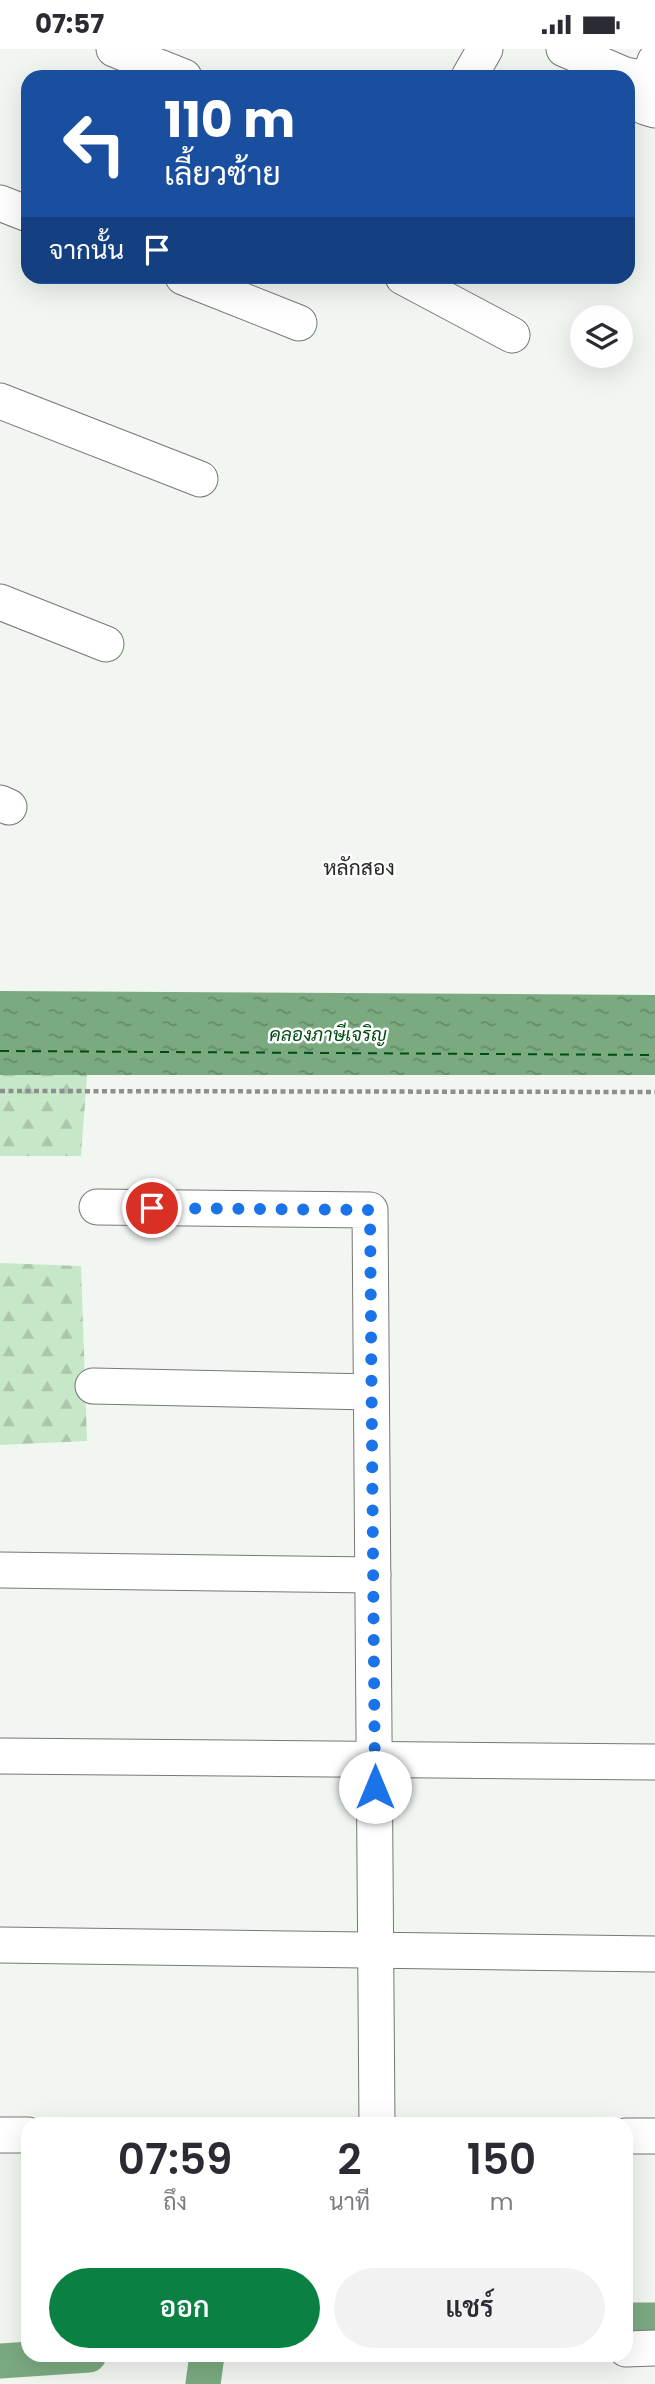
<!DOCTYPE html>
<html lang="th">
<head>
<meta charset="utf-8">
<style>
	:root { --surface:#fff; --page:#f2f2f3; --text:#2b2b33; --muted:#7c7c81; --accent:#0b8043 }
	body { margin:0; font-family:Poppins,Sarabun,sans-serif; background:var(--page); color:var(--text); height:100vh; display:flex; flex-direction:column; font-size:26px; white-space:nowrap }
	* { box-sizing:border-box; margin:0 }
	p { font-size:23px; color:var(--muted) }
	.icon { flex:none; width:38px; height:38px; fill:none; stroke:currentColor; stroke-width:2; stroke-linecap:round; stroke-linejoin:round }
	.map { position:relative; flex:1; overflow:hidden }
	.side { position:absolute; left:21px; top:2068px; width:612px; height:245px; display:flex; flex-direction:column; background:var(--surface); border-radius:21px; box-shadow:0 7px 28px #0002 }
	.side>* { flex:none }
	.top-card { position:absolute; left:21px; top:21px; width:614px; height:214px; border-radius:21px; box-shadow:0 7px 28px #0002; background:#1a4fa0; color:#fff; overflow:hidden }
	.fabs { position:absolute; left:570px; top:256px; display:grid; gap:14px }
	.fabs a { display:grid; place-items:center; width:63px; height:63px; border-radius:50%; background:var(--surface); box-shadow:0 7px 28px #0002; font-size:35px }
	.pin { position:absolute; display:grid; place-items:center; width:60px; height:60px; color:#fff; margin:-30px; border:4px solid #fff; border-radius:50%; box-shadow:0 2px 7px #0007 }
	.me { position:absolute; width:77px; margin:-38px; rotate:0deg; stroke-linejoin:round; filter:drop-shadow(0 0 5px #0008) }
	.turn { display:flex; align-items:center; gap:24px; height:147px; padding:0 28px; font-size:32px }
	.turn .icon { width:91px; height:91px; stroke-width:2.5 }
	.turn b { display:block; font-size:49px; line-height:60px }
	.then { display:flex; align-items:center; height:66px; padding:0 28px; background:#0003; gap:14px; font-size:26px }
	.eta { display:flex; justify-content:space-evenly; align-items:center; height:119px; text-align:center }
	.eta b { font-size:42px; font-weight:600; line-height:49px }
	.action { display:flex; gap:14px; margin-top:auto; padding:14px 28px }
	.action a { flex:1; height:80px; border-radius:42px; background:var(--accent); color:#fff; font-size:28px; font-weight:600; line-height:80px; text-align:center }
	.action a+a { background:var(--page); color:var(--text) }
	.status { display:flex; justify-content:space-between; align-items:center; height:49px; padding:0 35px; background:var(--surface); direction:ltr }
	.status svg { height:19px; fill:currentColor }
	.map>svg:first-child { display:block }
	.forest { fill:url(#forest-firs) }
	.water { fill:url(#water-ripples) }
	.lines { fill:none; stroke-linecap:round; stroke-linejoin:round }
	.canal { stroke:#7baa80; stroke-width:35 }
	.ferry { stroke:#004c15; stroke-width:2; stroke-dasharray:9 7; stroke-linecap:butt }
	.street-casing { stroke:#757975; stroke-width:37 }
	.path { stroke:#8c8f8c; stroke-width:4.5; stroke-dasharray:5 3.5; stroke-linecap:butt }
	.street { stroke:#fff; stroke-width:35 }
	.route { stroke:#1a73e8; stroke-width:12; stroke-dasharray:0 21.6 }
	.labels { text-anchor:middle; stroke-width:5; stroke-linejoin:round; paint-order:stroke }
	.water-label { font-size:19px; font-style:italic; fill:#004c15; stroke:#fff }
	.quarter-label { font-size:21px; fill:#272927; stroke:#fff }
</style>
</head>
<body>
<div class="status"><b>07:57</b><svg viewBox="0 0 49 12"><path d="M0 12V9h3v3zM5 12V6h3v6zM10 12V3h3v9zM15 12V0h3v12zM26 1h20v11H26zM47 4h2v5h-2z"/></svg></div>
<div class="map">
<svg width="655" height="2335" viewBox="0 0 655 2335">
	<defs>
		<pattern id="forest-firs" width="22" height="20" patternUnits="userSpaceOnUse" patternTransform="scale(1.75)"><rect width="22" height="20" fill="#c7e7c9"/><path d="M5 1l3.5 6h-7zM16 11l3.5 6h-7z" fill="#abc6ad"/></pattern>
		<pattern id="water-ripples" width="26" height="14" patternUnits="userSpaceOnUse" patternTransform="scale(1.75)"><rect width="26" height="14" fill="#7baa80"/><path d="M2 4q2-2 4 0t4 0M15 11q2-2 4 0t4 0" fill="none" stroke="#658a69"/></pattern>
	</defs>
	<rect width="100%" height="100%" fill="#f1f6f1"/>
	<g class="forest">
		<polygon points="0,1026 87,1026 81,1107 0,1107"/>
		<polygon points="0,1214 81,1217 87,1392 0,1396"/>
	</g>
	<polygon class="water" points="0,942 655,946 655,1026 0,1026"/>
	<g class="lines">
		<g class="canal">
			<polyline points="626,2271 655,2271"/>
			<polyline points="0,2312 89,2306"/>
			<polyline points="203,2335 207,2306"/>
		</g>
		<polyline class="ferry" points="0,1002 655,1006"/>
		<g class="street-casing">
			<g id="street">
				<polyline points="114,0 184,28"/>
				<polyline points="564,0 625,26 640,29 652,21 655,12"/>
				<polyline points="469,28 485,0"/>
				<polyline points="640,29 636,46 645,58 655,61"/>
				<polyline points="0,154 28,165"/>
				<polyline points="183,228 299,274"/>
				<polyline points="403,228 512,286"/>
				<polyline points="0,352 200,430"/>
				<polyline points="0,553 106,595"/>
				<polyline points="0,754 9,758"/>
				<polyline points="97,1158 370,1161 377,2076"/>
				<polyline points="93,1337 371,1343"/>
				<polyline points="0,1521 373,1526"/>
				<polyline points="0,1707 655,1713"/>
				<polyline points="0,1896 655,1905"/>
				<polyline points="0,2086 28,2086"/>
				<polyline points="626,2087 655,2087"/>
				<polyline points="626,2300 655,2299"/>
			</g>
		</g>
		<polyline class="path" points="0,1042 655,1043"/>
		<use href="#street" class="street"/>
	</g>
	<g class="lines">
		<polyline class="route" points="152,1159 370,1161 375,1738"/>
	</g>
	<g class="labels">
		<g class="water-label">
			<text x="328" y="992">คลองภาษีเจริญ</text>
		</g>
		<g class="quarter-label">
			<text x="359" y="826">หลักสอง</text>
		</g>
	</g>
</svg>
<div class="fabs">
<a><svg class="icon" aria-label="layers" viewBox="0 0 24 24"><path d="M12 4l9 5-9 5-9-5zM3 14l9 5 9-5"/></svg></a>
</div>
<div class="pin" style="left:152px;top:1159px;background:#d93025"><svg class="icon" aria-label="arrive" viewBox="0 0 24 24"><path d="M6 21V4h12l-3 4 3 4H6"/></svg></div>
<svg class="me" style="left:375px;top:1738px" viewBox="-20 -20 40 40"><circle r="19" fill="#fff"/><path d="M0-13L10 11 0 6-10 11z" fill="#1a73e8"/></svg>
<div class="top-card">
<div class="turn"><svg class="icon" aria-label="left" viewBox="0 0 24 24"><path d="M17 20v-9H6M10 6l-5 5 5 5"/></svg><div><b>110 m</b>เลี้ยวซ้าย</div></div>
<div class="then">จากนั้น<svg class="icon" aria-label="arrive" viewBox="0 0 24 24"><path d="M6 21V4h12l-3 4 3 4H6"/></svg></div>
</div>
<section class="side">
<div class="eta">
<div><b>07:59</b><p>ถึง</p></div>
<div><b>2</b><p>นาที</p></div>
<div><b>150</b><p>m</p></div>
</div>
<div class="action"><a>ออก</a><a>แชร์</a></div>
</section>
</div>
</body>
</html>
